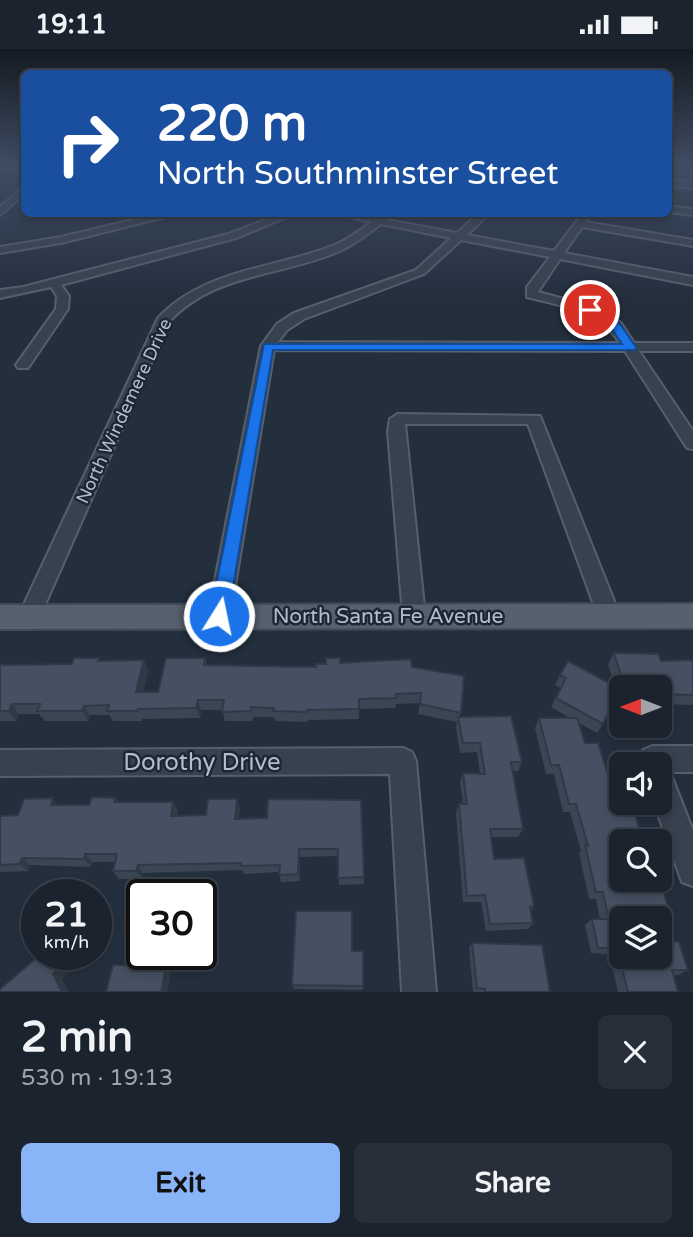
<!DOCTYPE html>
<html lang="en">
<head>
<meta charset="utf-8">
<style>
	:root { --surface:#1b232e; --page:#282f3a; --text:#f1f3f6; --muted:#a0a4aa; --line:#39404a; --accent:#8ab4f8 }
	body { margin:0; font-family:"Varela Round",sans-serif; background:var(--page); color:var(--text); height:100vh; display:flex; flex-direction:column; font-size:26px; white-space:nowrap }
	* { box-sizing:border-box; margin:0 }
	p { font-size:23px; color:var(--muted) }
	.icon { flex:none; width:38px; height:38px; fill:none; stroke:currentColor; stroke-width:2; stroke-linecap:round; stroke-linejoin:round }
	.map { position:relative; height:943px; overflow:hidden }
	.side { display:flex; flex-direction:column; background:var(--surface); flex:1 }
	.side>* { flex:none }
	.hud { position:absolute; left:21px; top:21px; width:651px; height:147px; border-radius:10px; box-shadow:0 4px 10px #0003,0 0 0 2px var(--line); background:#1a4fa0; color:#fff; overflow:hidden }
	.needle { width:46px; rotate:270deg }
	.fabs { position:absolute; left:609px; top:626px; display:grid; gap:14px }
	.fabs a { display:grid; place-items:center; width:63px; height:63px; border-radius:10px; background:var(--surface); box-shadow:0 4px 10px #0003,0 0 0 2px var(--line); font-size:35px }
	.speed { position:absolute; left:21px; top:830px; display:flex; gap:14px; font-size:35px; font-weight:700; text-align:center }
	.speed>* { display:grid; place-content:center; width:91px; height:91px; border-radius:50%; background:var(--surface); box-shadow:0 4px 10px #0003,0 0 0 2px var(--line); line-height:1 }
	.speed small { font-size:18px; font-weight:400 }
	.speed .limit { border:4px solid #111; border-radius:10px; background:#fff; color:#111 }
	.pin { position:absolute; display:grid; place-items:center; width:60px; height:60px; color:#fff; margin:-30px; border:4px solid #fff; border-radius:50%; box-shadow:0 2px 7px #0007 }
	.me { position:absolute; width:77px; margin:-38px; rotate:10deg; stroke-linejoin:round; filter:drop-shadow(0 0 5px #0008) }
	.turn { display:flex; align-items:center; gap:24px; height:147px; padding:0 21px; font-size:32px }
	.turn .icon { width:91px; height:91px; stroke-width:2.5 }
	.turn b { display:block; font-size:49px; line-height:60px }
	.round { display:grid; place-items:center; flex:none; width:74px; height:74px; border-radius:10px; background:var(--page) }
	.overview { display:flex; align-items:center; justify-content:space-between; height:119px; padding:0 21px }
	h1 { font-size:42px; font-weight:800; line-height:52px }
	.action { display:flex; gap:14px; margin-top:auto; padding:14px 21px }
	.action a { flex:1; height:80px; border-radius:10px; background:var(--accent); color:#111; font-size:28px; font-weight:800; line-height:80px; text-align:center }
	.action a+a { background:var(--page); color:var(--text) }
	.status { display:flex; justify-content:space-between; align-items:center; height:49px; padding:0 35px; background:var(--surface); direction:ltr }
	.status svg { height:19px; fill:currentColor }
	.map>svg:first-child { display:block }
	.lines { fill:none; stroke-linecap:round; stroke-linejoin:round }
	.minor-casing { stroke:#565f6c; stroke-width:4 }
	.major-casing { stroke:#414a57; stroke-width:4 }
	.minor { fill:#38414e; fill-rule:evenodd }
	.major { fill:#56606e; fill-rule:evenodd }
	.wall { fill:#3b4654 }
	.shaded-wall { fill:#303945 }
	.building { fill:#455162; stroke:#303945; stroke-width:2; fill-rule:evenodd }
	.route { fill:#1a73e8; stroke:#114b97; stroke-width:2 }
	.labels { text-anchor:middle; stroke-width:5; stroke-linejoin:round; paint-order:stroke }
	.far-street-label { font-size:18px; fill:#b4bcc9; stroke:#1d2633 }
	.street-label { font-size:21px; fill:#b4bcc9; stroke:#1d2633 }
	.near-street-label { font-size:24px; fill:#b4bcc9; stroke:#1d2633 }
</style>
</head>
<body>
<div class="status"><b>19:11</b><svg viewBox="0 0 49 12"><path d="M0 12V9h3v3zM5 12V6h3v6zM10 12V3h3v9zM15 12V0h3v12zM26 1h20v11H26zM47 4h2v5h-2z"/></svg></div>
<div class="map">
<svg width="693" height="943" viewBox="0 0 693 943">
	<rect width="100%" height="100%" fill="#242f3e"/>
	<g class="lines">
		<g class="minor-casing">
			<g id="minor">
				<rect x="0" y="117" width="24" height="4"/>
				<polygon points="668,131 693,133 693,139 668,137"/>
				<polygon points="24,138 24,145 0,166 0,158"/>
				<polygon points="668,157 693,160 693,166 668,163"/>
				<polygon points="162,164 181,164 61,194 0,204 0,198 61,188"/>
				<polygon points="283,164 297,164 236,189 61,236 69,247 68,260 28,319 18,319 16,316 56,260 57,247 51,238 0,249 0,241 23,238 228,185"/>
				<path d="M333 164H355L377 169 383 164H394L387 171 457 184 479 164H489L467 186 554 202 583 164H592L586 173 693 191V197L582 178 564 204 693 228V236L560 210 538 243 594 258 621 274 634 294H693V302H639L693 382V400L687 399 625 302 274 301 230 567 227 573 219 576 211 573 208 567 261 297 277 275 294 264 416 221 451 189 381 175C368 185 355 195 340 202 283 227 213 224 169 273L37 574 29 577 21 574 18 568 158 269C203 221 271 220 329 198 344 193 358 183 371 173ZM461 191 550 208 527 238V248C561 257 600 262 620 294L278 293 287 281 304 270 424 225Z"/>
				<polygon points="398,365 540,367 620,567 617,573 609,576 601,573 598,567 528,375 405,375 425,567 422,573 414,576 406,573 403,567 388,382 390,370"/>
				<polygon points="652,697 693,697 693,723 670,723 693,782 693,837 682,833 654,754 660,754 660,716 640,716 639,710 643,701"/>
				<polygon points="403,699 412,703 416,712 436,943 402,943 390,725 0,727 0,701"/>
			</g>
		</g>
		<g class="major-casing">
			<polygon id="major" points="693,555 693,579 0,580 0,556"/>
		</g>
		<use href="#minor" class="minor"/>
		<use href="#major" class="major"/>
	</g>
	<g class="wall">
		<polygon points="668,116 693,116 693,128 686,121 672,129 668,128"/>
		<polygon points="614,604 661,612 693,611 693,656 660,655 660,639 621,639 621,655 617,642 603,675 597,684 579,674 585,694 630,763 642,787 637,793 621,793 669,861 661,866 669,893 688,921 678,926 673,926 678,943 618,943 609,905 591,904 585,876 592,870 600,870 596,850 589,850 579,804 581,802 570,763 563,763 554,725 546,725 535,679 539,669 570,669 551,658 561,639 555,636 560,626 615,637 608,615"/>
		<polygon points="99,609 101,612 144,611 148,622 143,643 158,643 205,609 207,616 316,618 340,614 412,618 461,664 459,668 522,713 518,722 512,722 523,780 518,788 491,788 494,810 534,857 531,862 533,874 528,880 486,882 481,853 463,853 456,764 459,755 463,755 460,733 463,724 480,725 477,703 460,704 456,678 457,673 418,665 420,654 396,655 395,659 359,660 359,670 308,671 308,673 275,672 274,668 253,668 253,672 225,672 222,661 201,661 200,669 142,670 142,672 113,672 109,666 90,666 88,672 45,672 39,665 19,665 16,672 0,672 0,616 72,615"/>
		<polygon points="115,749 118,753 178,761 177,767 206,766 240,758 239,770 267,769 361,751 364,835 339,836 338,807 300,808 300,832 281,833 279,823 244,825 242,821 143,824 142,830 119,830 113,822 115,813 92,813 91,818 30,816 28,822 0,823 0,767 18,766 59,756 89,756"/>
		<polygon points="472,894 550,943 473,943 469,899"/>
		<polygon points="352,902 363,937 363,941 294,940 292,936"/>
	</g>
	<g class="shaded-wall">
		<polygon points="686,116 688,116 686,121 672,129 674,123"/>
		<polygon points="144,611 148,622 140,653 136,643"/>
		<polygon points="198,651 201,661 200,669 196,659"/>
		<polygon points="12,655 19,665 16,672 9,662"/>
		<polygon points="84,657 90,666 88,672 82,662"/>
		<polygon points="53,749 60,758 51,756"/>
		<polygon points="237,750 240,758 238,778 235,770"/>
		<polygon points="173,753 178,761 175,775 171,767"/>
		<polygon points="299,800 300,808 300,832 298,825"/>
		<polygon points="85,805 92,813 91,818 84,810"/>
		<polygon points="22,809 30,816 28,822 19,815"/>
		<polygon points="138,816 143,824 142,830 136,822"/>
		<polygon points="59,905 64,905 72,920 62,930 69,943 62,943 53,925"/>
		<polygon points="166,918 171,923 167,943 161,943"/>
	</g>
	<g class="building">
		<polygon points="668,116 686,116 674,123 668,122"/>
		<polygon points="614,604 658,605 661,612 693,611 693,646 660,645 660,639 625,639"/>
		<polygon points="74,609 99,609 98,612 144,611 136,643 158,643 166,609 205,609 204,616 316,618 316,615 326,615 326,609 340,609 340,614 411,610 412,618 464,627 461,664 420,655 421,644 396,645 396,649 359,650 359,660 307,661 307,663 273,662 274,659 251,658 251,662 222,663 224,651 198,651 196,659 138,660 137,662 107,662 109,656 84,657 82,662 37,662 40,655 12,655 9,662 0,662 0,616 72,615"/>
		<polygon points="568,612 619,639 603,675 556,649 566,629 560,626"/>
		<polygon points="511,667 522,713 511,713 523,780 490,780 494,810 524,809 534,857 530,858 533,874 490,875 485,846 467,847 459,755 467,755 463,724 485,725 480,694 463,694 458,668"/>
		<path d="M539 669H577L585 694H598L610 732H620L621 737V754H627L630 763H634L642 787H635L636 793H621V831H660L669 861H659L669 893H679L688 921H672L678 943H628L617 899H598L592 870H609L603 843H596L585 796 588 797 576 755H569L559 716H551ZM621 870H660V908H621Z"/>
		<polygon points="92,748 115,749 114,753 173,753 171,767 206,766 208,750 237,750 235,770 267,769 268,750 361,751 364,828 338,829 338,800 299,800 298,825 279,826 280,816 241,817 241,814 138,816 136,822 113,822 117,805 85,805 84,810 22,809 19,815 0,816 0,767 18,766 24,750 53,749 51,756 89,756"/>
		<polygon points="296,862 352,862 352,902 363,902 363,937 292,936"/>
		<polygon points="472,894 542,896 550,943 485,943 485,940 477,939"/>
		<polygon points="41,905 59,905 64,915 53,925 62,943 0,943 0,940"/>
		<polygon points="113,916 166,918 161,943 106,943"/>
	</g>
	<linearGradient id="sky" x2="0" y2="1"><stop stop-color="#141a22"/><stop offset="0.47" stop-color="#3f4d63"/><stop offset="1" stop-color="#3f4d63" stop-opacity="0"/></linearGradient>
	<rect width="693" height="248" fill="url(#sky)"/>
	<polygon class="route" points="590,258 620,275 636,298 635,301 273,301 228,567 225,572 219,575 212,572 210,567 264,295 622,295 612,280 586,263 586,259"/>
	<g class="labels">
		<g class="far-street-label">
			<text transform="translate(124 362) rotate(-65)" y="6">North Windemere Drive</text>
		</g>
		<g class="street-label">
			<text x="388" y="574">North Santa Fe Avenue</text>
		</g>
		<g class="near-street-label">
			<text x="202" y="721">Dorothy Drive</text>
		</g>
	</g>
</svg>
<div class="fabs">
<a><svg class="needle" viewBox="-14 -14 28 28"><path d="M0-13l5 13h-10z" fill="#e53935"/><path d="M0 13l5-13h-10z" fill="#a0a4aa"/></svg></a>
<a><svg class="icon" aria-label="sound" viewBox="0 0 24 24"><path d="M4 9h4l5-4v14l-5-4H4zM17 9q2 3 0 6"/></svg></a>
<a><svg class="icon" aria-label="search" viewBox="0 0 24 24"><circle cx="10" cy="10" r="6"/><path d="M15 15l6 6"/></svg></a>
<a><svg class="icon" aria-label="layers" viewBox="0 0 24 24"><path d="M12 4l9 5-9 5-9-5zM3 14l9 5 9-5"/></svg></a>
</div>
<div class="speed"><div>21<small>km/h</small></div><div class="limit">30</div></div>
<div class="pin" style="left:590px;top:261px;background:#d93025"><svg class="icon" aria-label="arrive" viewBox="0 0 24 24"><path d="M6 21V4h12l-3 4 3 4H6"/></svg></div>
<svg class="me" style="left:219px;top:567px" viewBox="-20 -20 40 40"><circle r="17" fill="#1a73e8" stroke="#fff" stroke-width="3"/><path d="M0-11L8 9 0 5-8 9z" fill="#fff"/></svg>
<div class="hud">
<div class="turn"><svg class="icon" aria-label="right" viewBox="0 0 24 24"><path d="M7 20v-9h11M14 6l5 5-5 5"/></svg><div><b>220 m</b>North Southminster Street</div></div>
</div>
</div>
<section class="side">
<div class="overview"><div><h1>2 min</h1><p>530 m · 19:13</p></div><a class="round"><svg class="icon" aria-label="close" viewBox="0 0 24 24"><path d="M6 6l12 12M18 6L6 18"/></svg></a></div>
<div class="action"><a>Exit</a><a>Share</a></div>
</section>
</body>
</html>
